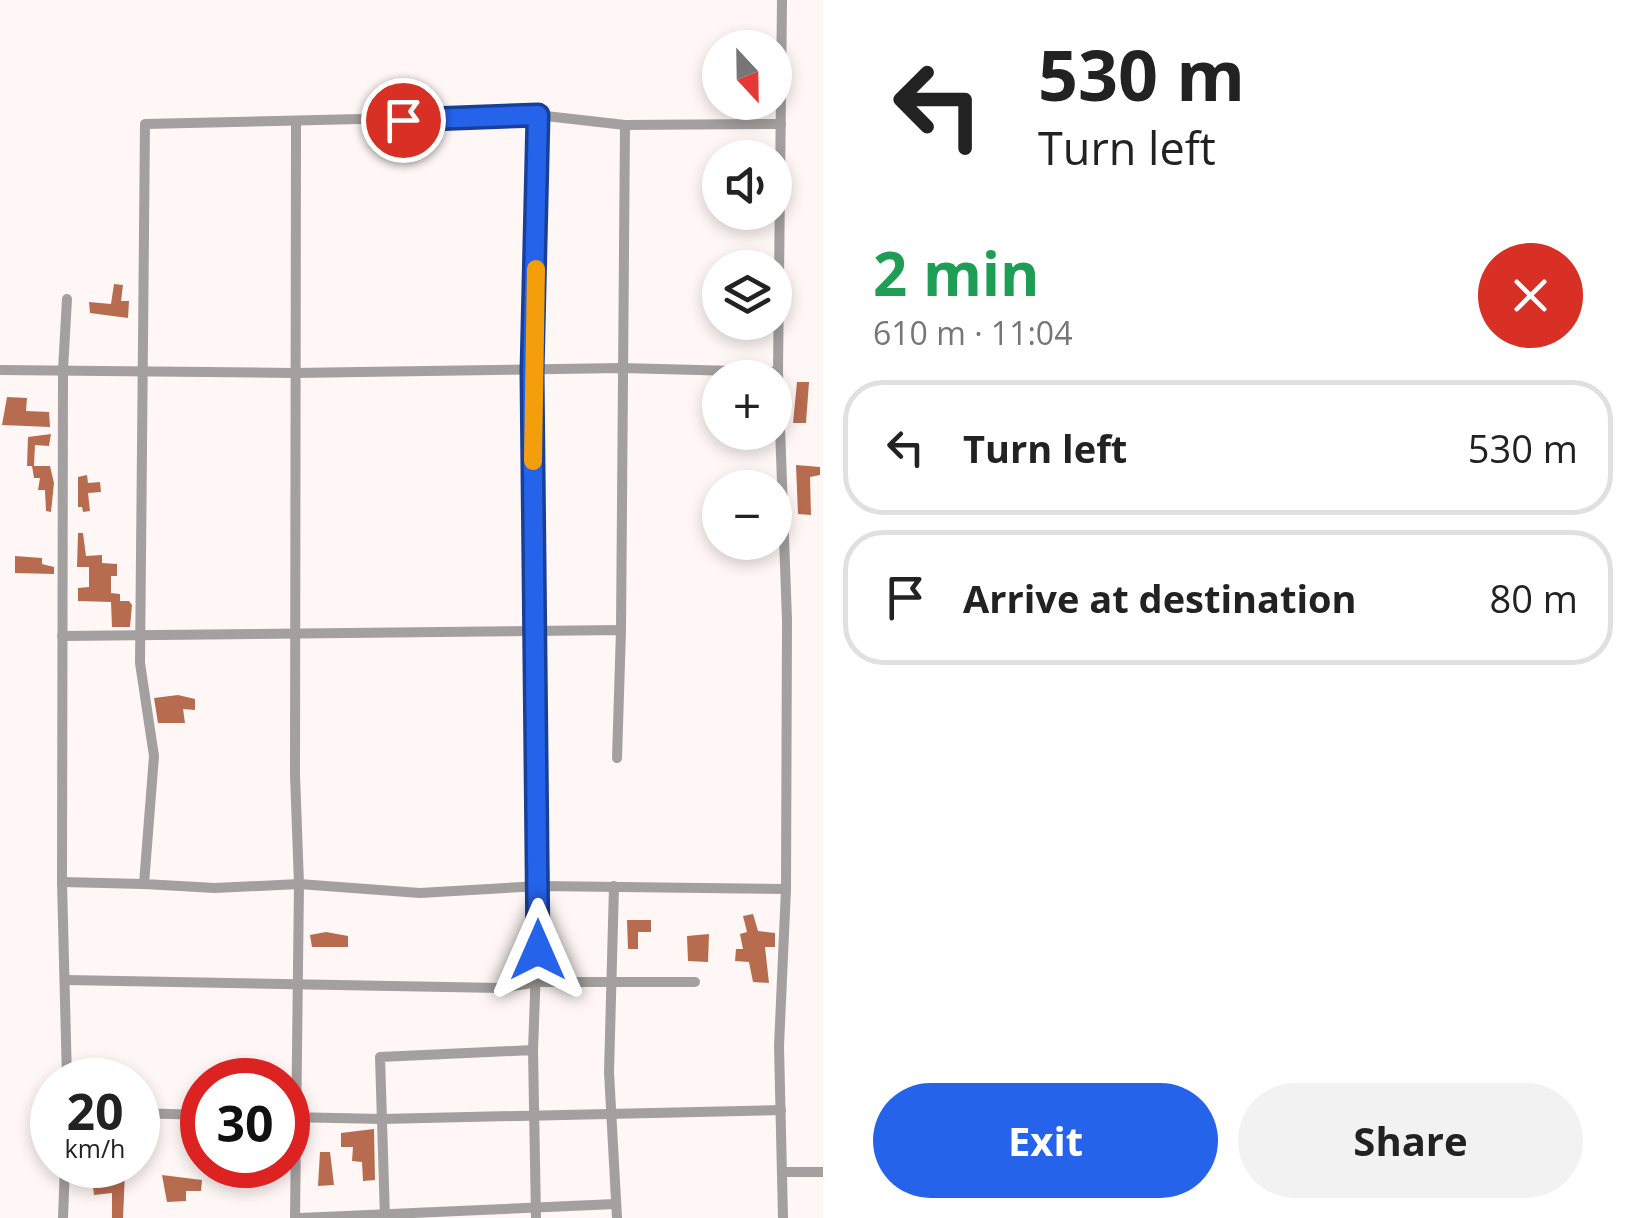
<!DOCTYPE html>
<html lang="en">
<head>
<meta charset="utf-8">
<style>
	:root { --surface:#fff; --page:#f2f2f2; --text:#222; --muted:#767676; --line:#e0e0e0; --accent:#2563eb }
	body { margin:0; font-family:"Open Sans",sans-serif; background:var(--page); color:var(--text); height:100vh; display:flex; flex-direction:column; font-size:38px; white-space:nowrap }
	* { box-sizing:border-box; margin:0 }
	p { font-size:32px; color:var(--muted) }
	.icon { flex:none; width:55px; height:55px; fill:none; stroke:currentColor; stroke-width:2; stroke-linecap:round; stroke-linejoin:round }
	.map { position:relative; flex:1; overflow:hidden }
	.panel { display:flex; flex-direction:column; background:var(--surface); width:810px }
	.panel>* { flex:none }
	.banner { background:#fff; color:var(--text); overflow:hidden }
	.needle { width:65px; rotate:158deg }
	.tools { position:absolute; left:702px; top:30px; display:grid; gap:20px }
	.tools a { display:grid; place-items:center; width:90px; height:90px; border-radius:50%; background:var(--surface); box-shadow:0 5px 15px #0003; font-size:50px }
	.speed { position:absolute; left:30px; top:1058px; display:flex; gap:20px; font-size:50px; font-weight:700; text-align:center }
	.speed>* { display:grid; place-content:center; width:130px; height:130px; border-radius:50%; background:var(--surface); box-shadow:0 5px 15px #0003; line-height:1 }
	.speed small { font-size:25px; font-weight:400 }
	.speed .limit { border:15px solid #d22; background:#fff; color:#111 }
	.pin { position:absolute; display:grid; place-items:center; width:85px; height:85px; color:#fff; margin:-42px; border:5px solid #fff; border-radius:50%; box-shadow:0 2px 10px #0007 }
	.me { position:absolute; width:110px; margin:-55px; rotate:0deg; stroke-linejoin:round; filter:drop-shadow(0 0 8px #0008) }
	.turn { display:flex; align-items:center; gap:35px; height:210px; padding:0 50px; font-size:45px }
	.turn .icon { width:130px; height:130px; stroke-width:2.5 }
	.turn b { display:block; font-size:70px; line-height:85px }
	.round { display:grid; place-items:center; flex:none; width:105px; height:105px; border-radius:52px; background:var(--page) }
	.headline { display:flex; align-items:center; justify-content:space-between; height:170px; padding:0 50px }
	h1 { font-size:60px; font-weight:700; line-height:75px; color:#1e9e55 }
	.primary-button { display:flex; gap:20px; margin-top:auto; padding:20px 50px }
	.primary-button a { flex:1; height:115px; border-radius:60px; background:var(--accent); color:#fff; font-size:40px; font-weight:700; line-height:115px; text-align:center }
	.primary-button a+a { background:var(--page); color:var(--text) }
	ul { padding:0; list-style:none }
	li { display:flex; align-items:center; gap:30px; height:135px; margin:0 20px 15px; padding:0 30px; border:5px solid var(--line); border-radius:40px }
	li div { flex:1 }
	li b { display:block; font-size:38px }
	li em { font-style:normal }
	main { display:flex; flex:1; min-height:0 }
	.map>svg:first-child { display:block }
	.building { fill:#b76b4f }
	.lines { fill:none; stroke-linecap:round; stroke-linejoin:round }
	.street { stroke:#a3a09f; stroke-width:10 }
	.route-casing { stroke:#184099; stroke-width:25 }
	.route { stroke:#2563eb; stroke-width:18 }
	.slow { stroke:#f59e0b; stroke-width:18 }
</style>
</head>
<body>
<main>
<div class="map">
<svg width="823" height="1218" viewBox="0 0 823 1218">
	<rect width="100%" height="100%" fill="#fef7f5"/>
	<g class="building">
		<polygon points="114,284 123,285 121,301 129,301 128,318 90,313 89,302 111,304"/>
		<polygon points="797,382 809,382 806,423 793,423"/>
		<polygon points="7,397 27,398 26,411 49,412 50,427 2,425"/>
		<polygon points="51,434 49,446 35,445 34,466 50,466 54,483 51,512 46,511 45,490 38,490 40,478 34,478 32,466 27,466 28,437"/>
		<polygon points="796,465 820,467 820,475 810,477 811,515 798,514"/>
		<polygon points="87,475 88,483 100,482 101,492 88,493 90,511 83,512 82,507 78,507 78,477"/>
		<polygon points="78,533 83,533 86,556 102,555 102,563 117,564 117,576 111,576 111,593 120,594 120,601 129,601 132,605 130,627 112,627 111,602 78,601 78,588 89,587 89,567 77,567"/>
		<polygon points="15,556 42,558 42,564 54,567 54,574 15,573"/>
		<polygon points="178,695 195,699 195,710 183,709 185,723 158,723 154,698"/>
		<polygon points="753,914 758,931 775,933 775,947 765,947 769,983 753,982 749,962 735,961 736,949 743,949 740,934 747,932 743,916"/>
		<polygon points="627,920 651,920 651,932 638,932 638,949 628,949"/>
		<polygon points="326,932 348,936 348,947 312,947 310,935"/>
		<polygon points="709,934 708,962 688,961 687,936"/>
		<polygon points="374,1129 375,1180 363,1181 362,1162 352,1161 353,1147 341,1147 341,1133"/>
		<polygon points="320,1152 330,1152 334,1185 318,1186"/>
		<polygon points="91,1170 125,1173 123,1218 112,1218 112,1193 94,1195"/>
		<polygon points="162,1175 202,1180 201,1191 186,1191 186,1201 167,1202"/>
	</g>
	<g class="lines">
		<g class="street">
			<polyline points="782,0 778,372 787,620 786,889 779,1046 783,1218"/>
			<polyline points="781,124 625,125 537,115 145,124 140,663 154,756 144,884 215,888 299,884 420,893 539,886 786,889"/>
			<polyline points="67,299 63,370 62,882 67,1080"/>
			<polyline points="0,370 294,373 622,368 778,372"/>
			<polyline points="533,372 539,886 533,1050"/>
			<polyline points="535,372 537,115"/>
			<polyline points="621,630 625,125"/>
			<polyline points="62,636 621,630 617,758"/>
			<polyline points="62,882 144,884"/>
			<polyline points="614,886 609,1072 617,1218"/>
			<polyline points="66,980 501,988 538,982 695,982"/>
			<polyline points="138,1113 202,1115"/>
			<polyline points="288,1117 382,1119 781,1110"/>
			<polyline points="783,1172 823,1172"/>
			<polyline points="63,1218 65,1165"/>
			<polyline points="295,1218 299,884 295,775 296,122"/>
			<polyline points="300,1218 615,1204"/>
			<polyline points="385,1218 380,1057 533,1050 536,1218"/>
		</g>
	</g>
	<g class="lines">
		<g class="route-casing">
			<polyline id="route" points="403,120 538,115 532,372 538,950"/>
		</g>
		<use href="#route" class="route"/>
		<polyline class="slow" points="533,461 536,269"/>
	</g>
</svg>
<div class="tools">
<a><svg class="needle" viewBox="-14 -14 28 28"><path d="M0-13l5 13h-10z" fill="#e53935"/><path d="M0 13l5-13h-10z" fill="#767676"/></svg></a>
<a><svg class="icon" aria-label="sound" viewBox="0 0 24 24"><path d="M4 9h4l5-4v14l-5-4H4zM17 9q2 3 0 6"/></svg></a>
<a><svg class="icon" aria-label="layers" viewBox="0 0 24 24"><path d="M12 4l9 5-9 5-9-5zM3 14l9 5 9-5"/></svg></a>
<a>+</a>
<a>−</a>
</div>
<div class="speed"><div>20<small>km/h</small></div><div class="limit">30</div></div>
<div class="pin" style="left:403px;top:120px;background:#d93025"><svg class="icon" aria-label="arrive" viewBox="0 0 24 24"><path d="M6 21V4h12l-3 4 3 4H6"/></svg></div>
<svg class="me" style="left:538px;top:950px" viewBox="-20 -20 40 40"><path d="M0-17L14 15 0 8-14 15z" fill="#2563eb" stroke="#fff" stroke-width="4"/></svg>
</div>
<section class="panel">
<div class="banner">
<div class="turn"><svg class="icon" aria-label="left" viewBox="0 0 24 24"><path d="M17 20v-9H6M10 6l-5 5 5 5"/></svg><div><b>530 m</b>Turn left</div></div>
</div>
<div class="headline"><div><h1>2 min</h1><p>610 m · 11:04</p></div><a class="round" style="background:#d93025;color:#fff"><svg class="icon" aria-label="close" viewBox="0 0 24 24"><path d="M6 6l12 12M18 6L6 18"/></svg></a></div>
<ul>
<li><svg class="icon" aria-label="left" viewBox="0 0 24 24"><path d="M17 20v-9H6M10 6l-5 5 5 5"/></svg><div><b>Turn left</b></div><em>530 m</em></li>
<li><svg class="icon" aria-label="arrive" viewBox="0 0 24 24"><path d="M6 21V4h12l-3 4 3 4H6"/></svg><div><b>Arrive at destination</b></div><em>80 m</em></li>
</ul>
<div class="primary-button"><a>Exit</a><a>Share</a></div>
</section>
</main>
</body>
</html>
